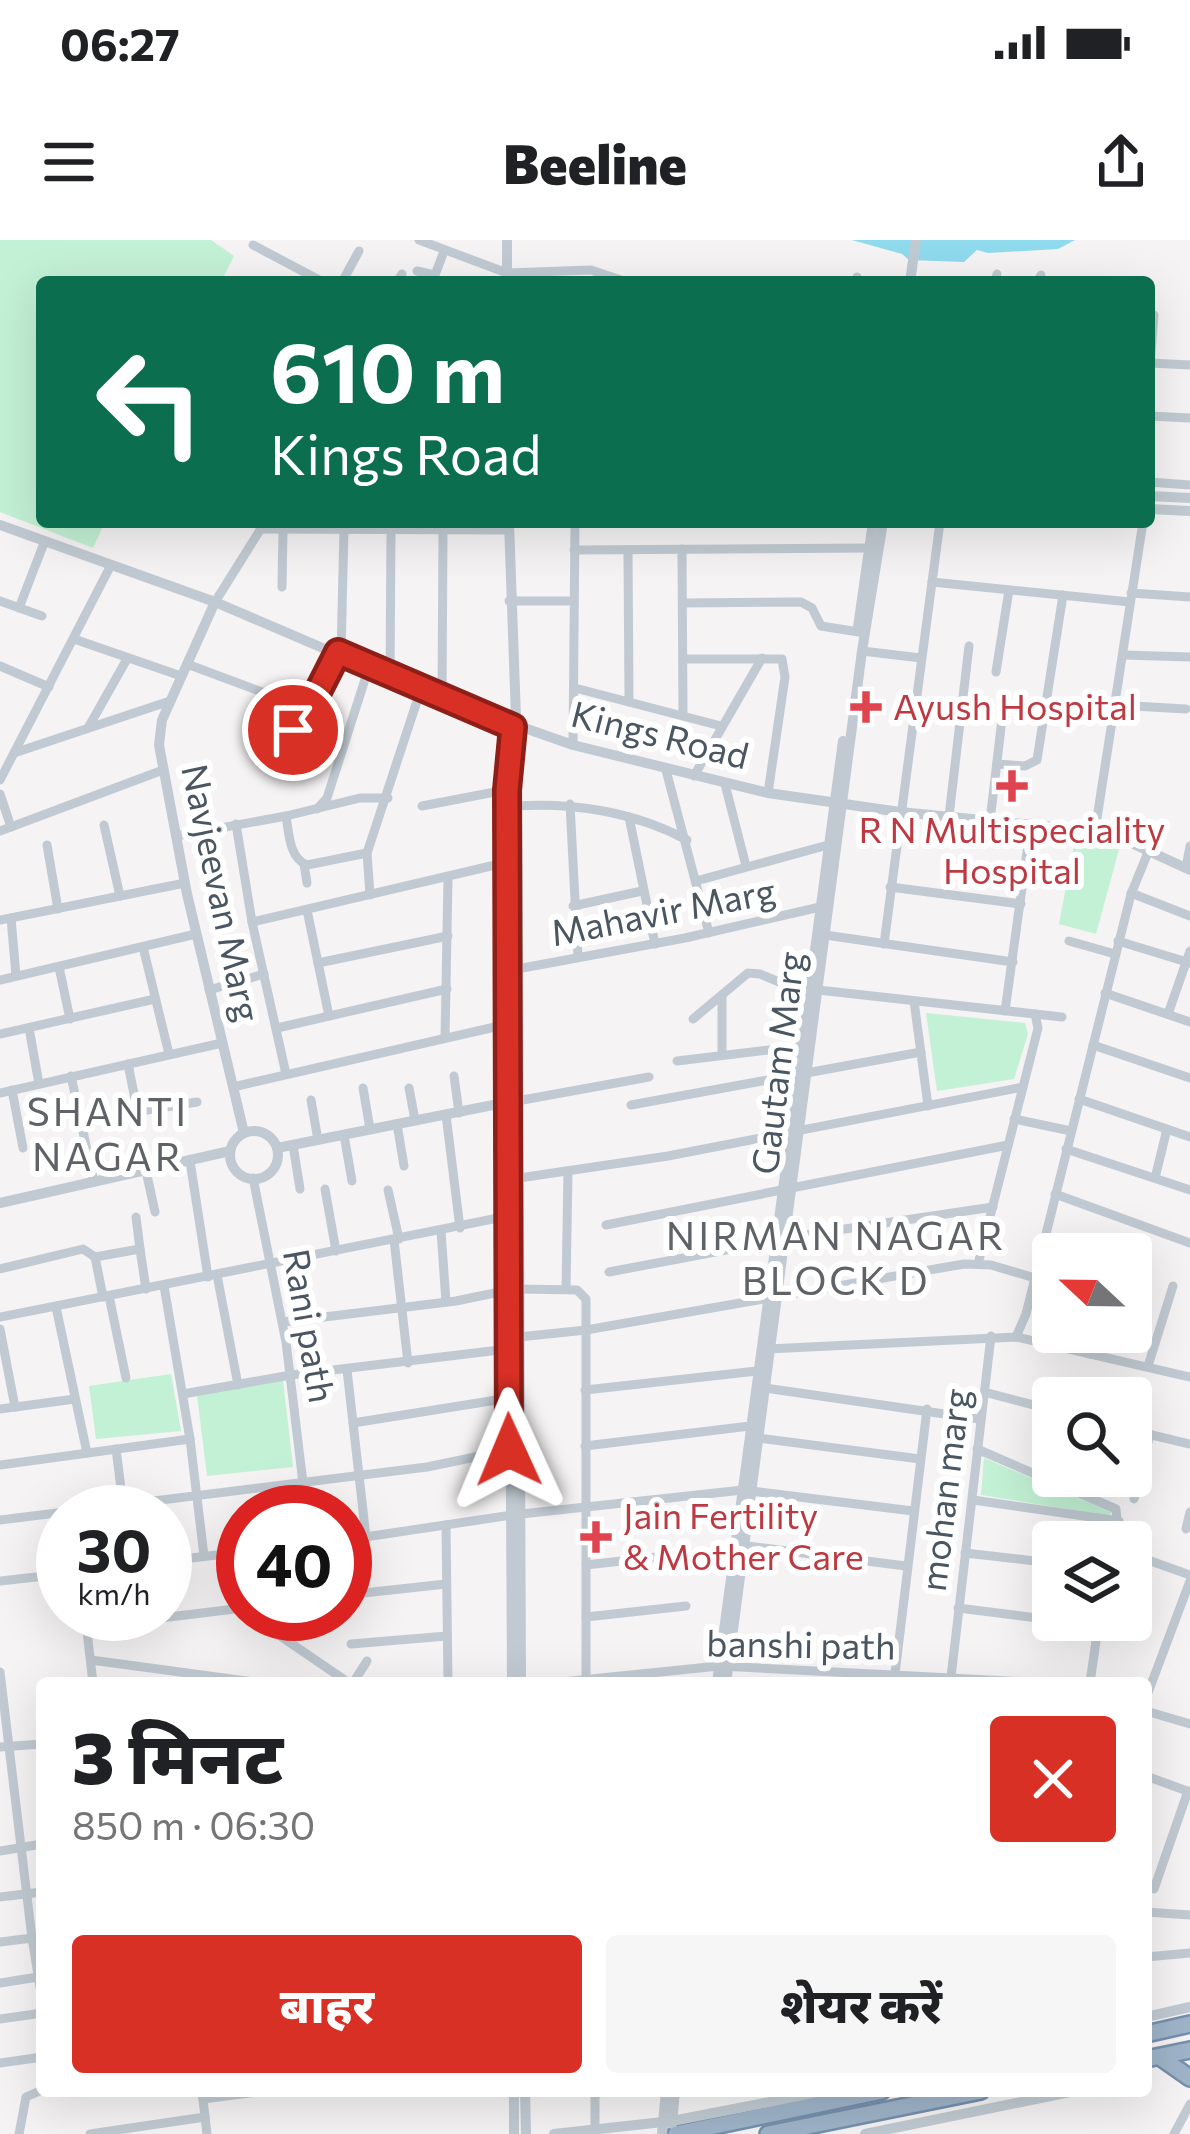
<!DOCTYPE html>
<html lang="hi">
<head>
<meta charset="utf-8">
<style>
	:root { --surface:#fff; --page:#f6f6f6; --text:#202124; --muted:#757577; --accent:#d93025 }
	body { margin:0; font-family:Commissioner,"Noto Sans Devanagari",sans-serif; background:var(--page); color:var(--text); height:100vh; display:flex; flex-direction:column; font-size:45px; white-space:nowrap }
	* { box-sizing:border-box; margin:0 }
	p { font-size:39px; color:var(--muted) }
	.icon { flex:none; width:66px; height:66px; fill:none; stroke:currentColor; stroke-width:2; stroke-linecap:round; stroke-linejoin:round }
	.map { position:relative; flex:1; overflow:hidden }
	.details { position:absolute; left:36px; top:1437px; width:1116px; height:420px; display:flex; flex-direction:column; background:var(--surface); border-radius:12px; box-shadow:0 12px 48px #0002 }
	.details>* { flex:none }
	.banner { position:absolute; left:36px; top:36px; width:1119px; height:252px; border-radius:12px; box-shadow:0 12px 48px #0002; background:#0b6e4f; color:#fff; overflow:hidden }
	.needle { width:78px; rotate:292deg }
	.tools { position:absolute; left:1032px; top:993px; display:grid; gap:24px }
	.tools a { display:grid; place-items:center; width:120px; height:120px; border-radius:12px; background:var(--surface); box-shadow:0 12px 48px #0002; font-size:60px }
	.speed { position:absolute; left:36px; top:1245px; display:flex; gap:24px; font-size:60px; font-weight:700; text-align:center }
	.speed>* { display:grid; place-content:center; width:156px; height:156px; border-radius:50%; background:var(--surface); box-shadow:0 12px 48px #0002; line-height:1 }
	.speed small { font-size:30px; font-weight:400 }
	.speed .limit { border:18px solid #d22; background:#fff; color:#111 }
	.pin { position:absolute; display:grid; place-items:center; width:102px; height:102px; color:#fff; margin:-51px; border:6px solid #fff; border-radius:50%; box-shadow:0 3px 12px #0007 }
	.me { position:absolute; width:132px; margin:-66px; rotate:359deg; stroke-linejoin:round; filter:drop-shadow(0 0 9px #0008) }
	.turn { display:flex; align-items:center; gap:42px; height:252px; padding:0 36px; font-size:54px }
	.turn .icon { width:156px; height:156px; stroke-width:2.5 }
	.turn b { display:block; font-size:84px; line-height:102px }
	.round { display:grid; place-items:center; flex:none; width:126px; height:126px; border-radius:12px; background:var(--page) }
	.summary { display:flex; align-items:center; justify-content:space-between; height:204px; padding:0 36px }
	h1 { font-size:72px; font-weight:800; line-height:90px }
	.primary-button { display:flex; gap:24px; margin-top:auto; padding:24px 36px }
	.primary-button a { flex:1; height:138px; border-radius:12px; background:var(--accent); color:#fff; font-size:48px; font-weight:800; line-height:138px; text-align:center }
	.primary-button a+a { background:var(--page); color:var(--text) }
	.status { display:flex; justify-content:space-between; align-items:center; height:84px; padding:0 60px; background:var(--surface); direction:ltr }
	.status svg { height:33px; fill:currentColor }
	header { display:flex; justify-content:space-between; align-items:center; height:156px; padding:0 36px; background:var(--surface); font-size:54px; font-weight:800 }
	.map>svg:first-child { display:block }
	.green { fill:#c3f1d5 }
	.water { fill:#90daee }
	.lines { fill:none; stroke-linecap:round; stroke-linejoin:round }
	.trunk-casing { stroke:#7690ad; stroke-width:20 }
	.minor { stroke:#c1cad2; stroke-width:9 }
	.tertiary { stroke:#c1cad2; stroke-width:10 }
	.trunk { stroke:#9fb4c9; stroke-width:15 }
	.route-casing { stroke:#8d1f18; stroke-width:30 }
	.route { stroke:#d93025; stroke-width:21 }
	.health-dot { fill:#e0444e; stroke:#fff; stroke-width:4.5 }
	.labels { text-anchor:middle; stroke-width:12; stroke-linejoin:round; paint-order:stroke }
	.health-label { font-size:36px; fill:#be3a42; stroke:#fff; text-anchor:start }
	.street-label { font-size:36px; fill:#4a5661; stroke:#fff }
	.neighbourhood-label { font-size:39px; letter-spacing:3px; fill:#5f6368; stroke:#fff }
</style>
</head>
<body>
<div class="status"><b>06:27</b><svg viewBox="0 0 49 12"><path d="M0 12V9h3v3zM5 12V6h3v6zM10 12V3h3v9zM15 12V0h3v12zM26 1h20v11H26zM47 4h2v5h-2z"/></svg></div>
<header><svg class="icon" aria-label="menu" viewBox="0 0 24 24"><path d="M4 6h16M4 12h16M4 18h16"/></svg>Beeline<svg class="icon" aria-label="share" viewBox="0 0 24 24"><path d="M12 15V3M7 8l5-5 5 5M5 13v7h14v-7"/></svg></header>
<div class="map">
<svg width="1190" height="1894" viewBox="0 0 1190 1894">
	<rect width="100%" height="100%" fill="#f5f3f3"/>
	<g class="green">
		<polygon points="0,0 211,0 234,16 221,42 42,42 42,282 105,282 93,308 0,272"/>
		<polygon points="1078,584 1121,602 1096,694 1059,684"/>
		<polygon points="926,773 1025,783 1028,794 1014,839 937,851"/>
		<polygon points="171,1134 181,1191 96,1199 89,1146"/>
		<polygon points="283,1140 293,1227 207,1236 197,1155"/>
		<polygon points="984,1218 1111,1272 1110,1276 981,1255"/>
	</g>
	<polygon class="water" points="852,0 1075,0 1058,9 988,13 977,10 964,22 909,20 902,14"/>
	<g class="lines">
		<g class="trunk-casing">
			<g id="trunk">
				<polyline points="1146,1794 1190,1784"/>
				<polyline points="1160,1817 1190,1838"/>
				<polyline points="1146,1819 1190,1810"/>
				<polyline points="676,1894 882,1851"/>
				<polyline points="768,1894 981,1851"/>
			</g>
		</g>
		<g class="minor">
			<polyline points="419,0 507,33 591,30 627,42"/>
			<polyline points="253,5 323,42"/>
			<polyline points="417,31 435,35 444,11"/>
			<polyline points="342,42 359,11"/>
			<polyline points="397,42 402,34"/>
			<polyline points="856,42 857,37"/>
			<polyline points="995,42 997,34"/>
			<polyline points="1037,42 1041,35"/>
			<polyline points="1150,123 1190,125"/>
			<polyline points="1149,137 1154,75"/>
			<polyline points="1149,176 1190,178"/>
			<polyline points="1149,242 1190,245"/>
			<polyline points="261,289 509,290"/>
			<polyline points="682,309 683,474"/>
			<polyline points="574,310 869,308"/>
			<polyline points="628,310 629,462"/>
			<polyline points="932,342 1130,362"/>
			<polyline points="282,347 283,290"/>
			<polyline points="1131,353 1190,357"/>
			<polyline points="0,361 42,376"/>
			<polyline points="509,361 574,361"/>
			<polyline points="215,362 265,282"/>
			<polyline points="683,363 801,362 812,368 821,386 865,393"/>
			<polyline points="19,368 44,303"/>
			<polyline points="74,399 181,436"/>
			<polyline points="862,411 921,418"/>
			<polyline points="341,414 344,289"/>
			<polyline points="1123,415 1190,417"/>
			<polyline points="683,419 782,419 785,437 768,553"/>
			<polyline points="187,424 281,459 282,473 306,503"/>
			<polyline points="0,426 49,447"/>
			<polyline points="996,432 1009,350"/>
			<polyline points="390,435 391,291"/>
			<polyline points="575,448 721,486"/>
			<polyline points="442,459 443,290"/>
			<polyline points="1116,465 1186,469"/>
			<polyline points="88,488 127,419"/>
			<polyline points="293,490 305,477 338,412"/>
			<polyline points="573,505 575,282"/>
			<polyline points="14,513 170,461"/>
			<polyline points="997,524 1025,526 1037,520 1063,355"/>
			<polyline points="666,530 709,693"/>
			<polyline points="694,536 762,418"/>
			<polyline points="0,540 110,327"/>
			<polyline points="725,544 746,626"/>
			<polyline points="0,554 11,587"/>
			<polyline points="570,564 578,717"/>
			<polyline points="422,566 511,549"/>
			<path d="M515 566C573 562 635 572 687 600"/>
			<polyline points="317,569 327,558 369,427"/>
			<path d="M286 576C289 593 289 618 307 625L367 613"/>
			<polyline points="949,576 969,406"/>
			<polyline points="629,577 655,704"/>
			<polyline points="990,581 1002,479"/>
			<polyline points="236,584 252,682 286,834"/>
			<polyline points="104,585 120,656"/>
			<polyline points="0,591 163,530"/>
			<polyline points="1095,591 1143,282"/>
			<polyline points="176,596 286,576 360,558 388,558"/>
			<polyline points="47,605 58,669"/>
			<polyline points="304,624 307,643"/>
			<polyline points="1186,628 1190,606"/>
			<polyline points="696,641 828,605"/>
			<polyline points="890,647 1021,664"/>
			<polyline points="1131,653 1190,676"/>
			<polyline points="370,655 367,613 421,449"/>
			<polyline points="573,666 642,651"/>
			<polyline points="307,670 329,776"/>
			<polyline points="11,678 16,736"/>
			<polyline points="0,680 185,643"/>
			<polyline points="252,682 508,622"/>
			<polyline points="825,695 1013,722"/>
			<polyline points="1069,701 1115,714"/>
			<polyline points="1118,701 1190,723"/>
			<polyline points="884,704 940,282"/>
			<polyline points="143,707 169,814"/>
			<polyline points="318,723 448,696"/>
			<polyline points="59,727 70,779"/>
			<polyline points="517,729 685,698 820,667"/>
			<polyline points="0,740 196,694"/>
			<polyline points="209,750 264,734"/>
			<polyline points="818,750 1035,774 1038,788 978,1024"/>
			<polyline points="1105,753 1190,782"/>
			<polyline points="914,761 928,866"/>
			<polyline points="1005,771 1031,583"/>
			<polyline points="1035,774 1062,777"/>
			<polyline points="1168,774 1190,711"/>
			<polyline points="693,779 748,733 760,734 808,754"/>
			<polyline points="29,788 39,844"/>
			<polyline points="277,788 447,749"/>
			<polyline points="0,794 155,759"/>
			<polyline points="445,798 448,639"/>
			<polyline points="1093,805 1190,838"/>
			<polyline points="722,813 722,755"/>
			<polyline points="677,821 802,806"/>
			<polyline points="128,824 136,864 141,871 197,862"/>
			<polyline points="71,836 94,942"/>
			<polyline points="454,836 459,873"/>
			<polyline points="233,847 508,784"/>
			<polyline points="363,848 370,889"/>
			<polyline points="409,848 415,880"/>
			<polyline points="12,850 23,908"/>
			<polyline points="0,853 222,803"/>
			<polyline points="1079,859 1190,897"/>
			<polyline points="311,860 318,900"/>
			<polyline points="517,861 649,837"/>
			<polyline points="631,865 921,812"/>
			<polyline points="446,875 460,988"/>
			<polyline points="1014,879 1071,891"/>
			<polyline points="397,884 404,926"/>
			<polyline points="344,895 352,941"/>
			<polyline points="293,905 300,949"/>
			<polyline points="1066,909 1190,950"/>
			<polyline points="190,921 208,1037"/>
			<polyline points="146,931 155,972"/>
			<polyline points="253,938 286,1102 303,1243"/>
			<polyline points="519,938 668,916 1023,847"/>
			<polyline points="1155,938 1167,889"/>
			<polyline points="325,949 336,1011"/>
			<polyline points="388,950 399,999"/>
			<polyline points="1055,954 1190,1003"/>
			<polyline points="136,977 140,1009"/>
			<polyline points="606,985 1008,905"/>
			<polyline points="441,991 446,1062"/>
			<polyline points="394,1000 408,1123"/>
			<polyline points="95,1017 140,1009 146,1049"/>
			<polyline points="0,1029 83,1009 95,1017 103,1057"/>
			<polyline points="609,1032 811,994 993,967"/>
			<polyline points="217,1035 238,1145"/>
			<polyline points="164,1046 190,1199 204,1316"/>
			<polyline points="519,1049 577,1050 586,1059 586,1443"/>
			<polyline points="566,1049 568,931"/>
			<polyline points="109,1056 126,1138"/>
			<polyline points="56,1067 87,1213"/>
			<polyline points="0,1077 513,975"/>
			<polyline points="283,1082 456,1061 509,1050"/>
			<polyline points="0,1089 15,1167"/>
			<polyline points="519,1097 586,1090 964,1024 991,1025 1035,1038"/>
			<polyline points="1016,1097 1026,1074 1131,654 1149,610"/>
			<polyline points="768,1109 1016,1097 1190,1137"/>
			<polyline points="1090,1114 1096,1092"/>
			<polyline points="1148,1126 1173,1046"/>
			<polyline points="347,1130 366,1297"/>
			<polyline points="765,1148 979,1179"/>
			<polyline points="585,1150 757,1131"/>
			<polyline points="984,1152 1053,1170"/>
			<polyline points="183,1154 291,1135 508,1109"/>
			<polyline points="0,1169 75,1159"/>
			<polyline points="353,1183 509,1158"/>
			<polyline points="1131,1190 1190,1204"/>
			<polyline points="758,1198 920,1219"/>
			<polyline points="585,1206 758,1185"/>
			<polyline points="116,1209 123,1264"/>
			<polyline points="977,1209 1116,1269 1117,1281"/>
			<polyline points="0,1225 190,1199"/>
			<polyline points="1134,1259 1150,1194"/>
			<polyline points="973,1260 1119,1281 1114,1302"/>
			<polyline points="0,1280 427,1227 509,1210"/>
			<polyline points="446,1285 448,1443"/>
			<polyline points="1186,1289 1190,1272"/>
			<polyline points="345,1300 512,1275 743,1250 913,1271"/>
			<polyline points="739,1305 906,1326"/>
			<polyline points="965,1313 1053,1323"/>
			<polyline points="1131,1314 1190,1335"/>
			<polyline points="165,1321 243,1312"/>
			<polyline points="586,1325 692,1313"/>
			<polyline points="0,1341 63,1334"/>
			<polyline points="345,1355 446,1344"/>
			<polyline points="958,1368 1053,1380"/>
			<polyline points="85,1374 93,1443"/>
			<polyline points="262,1374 273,1391 349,1443"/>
			<polyline points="317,1374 318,1383"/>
			<polyline points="586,1377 686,1366"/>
			<polyline points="1053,1380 1098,1386"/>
			<polyline points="87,1387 243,1368"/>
			<polyline points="351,1404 447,1396"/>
			<polyline points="91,1420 261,1443"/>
			<polyline points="0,1432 32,1698 0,1702"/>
			<polyline points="895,1434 927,1169"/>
			<polyline points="951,1437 991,1096"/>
			<polyline points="353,1443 367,1421"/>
			<polyline points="552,1443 719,1426 1049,1443"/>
			<polyline points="1090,1443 1099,1380"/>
			<polyline points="1146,1458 1190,1341"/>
			<polyline points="1146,1471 1190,1484"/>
			<polyline points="0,1507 42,1504"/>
			<polyline points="1146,1536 1190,1552"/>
			<polyline points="0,1611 42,1604"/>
			<polyline points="1154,1649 1188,1551"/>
			<polyline points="0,1657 42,1652"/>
			<polyline points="1146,1672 1190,1675"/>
			<polyline points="42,1697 32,1698 42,1759"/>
			<polyline points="1146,1717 1190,1713"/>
			<polyline points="0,1743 38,1737"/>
			<polyline points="0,1779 42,1773"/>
			<polyline points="0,1823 42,1817"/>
			<polyline points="202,1851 207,1894"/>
			<polyline points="203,1859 265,1851"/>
			<polyline points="595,1892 595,1851"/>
			<polyline points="19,1894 26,1857 42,1850"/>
			<polyline points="90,1894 205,1877"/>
			<polyline points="1174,1894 1190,1864"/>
		</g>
		<g class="tertiary">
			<polyline points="507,42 507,0"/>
			<polyline points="910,42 916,0"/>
			<polyline points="1149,256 1190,258"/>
			<polyline points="1149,269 1190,271"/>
			<polyline points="509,282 517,506 521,1443"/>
			<polyline points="0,285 215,362 442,459 573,505 768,553 900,572 1095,591 1116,596 1190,630"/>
			<polyline points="215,362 162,480 159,505 187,654 244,893"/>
			<polyline points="858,387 873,282"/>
			<polyline points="511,493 507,550 512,1443"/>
			<circle cx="254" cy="915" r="24"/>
			<polyline points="277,908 513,861"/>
			<polyline points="0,963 230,911"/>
			<polyline points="717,1443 843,501"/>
			<polyline points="726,1443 862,411 883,282"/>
			<polyline points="1146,1777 1190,1767"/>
			<polyline points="525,1851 526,1894"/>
			<polyline points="672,1884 675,1851"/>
			<polyline points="514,1894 514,1851"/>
			<polyline points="554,1894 672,1881 827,1851"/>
			<polyline points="662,1894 666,1851"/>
			<polyline points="865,1894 1075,1851"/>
		</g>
		<use href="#trunk" class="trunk"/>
	</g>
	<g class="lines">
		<g class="route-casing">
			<polyline id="route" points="293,490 305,477 338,412 513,487 507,550 509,1210"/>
		</g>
		<use href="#route" class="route"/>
	</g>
	<g class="health-dot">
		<path d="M860 449h12v12h12v12h-12v12h-12v-12h-12v-12h12z"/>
		<path d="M1006 528h12v12h12v12h-12v12h-12v-12h-12v-12h12z"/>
		<path d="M590 1279h12v12h12v12h-12v12h-12v-12h-12v-12h12z"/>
	</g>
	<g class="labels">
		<g class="health-label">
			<text x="893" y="480">Ayush Hospital</text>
			<text x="1012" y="603" text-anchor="middle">R N Multispeciality<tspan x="1012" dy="41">Hospital</tspan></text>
			<text x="623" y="1289">Jain Fertility<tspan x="623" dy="41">&amp; Mother Care</tspan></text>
		</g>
		<g class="street-label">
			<text transform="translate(660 495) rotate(14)" y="13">Kings Road</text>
			<text transform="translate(221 653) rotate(78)" y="13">Navjeevan Marg</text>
			<text transform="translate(663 672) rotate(-11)" y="13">Mahavir Marg</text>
			<text transform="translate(778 823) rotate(-83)" y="13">Gautam Marg</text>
			<text transform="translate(309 1086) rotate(80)" y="13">Rani path</text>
			<text transform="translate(945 1250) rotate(-83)" y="13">mohan marg</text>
			<text transform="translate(801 1405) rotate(1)" y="13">banshi path</text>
		</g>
		<g class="neighbourhood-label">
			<text x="108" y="886">SHANTI<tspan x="108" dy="45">NAGAR</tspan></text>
			<text x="836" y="1010">NIRMAN NAGAR<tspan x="836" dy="45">BLOCK D</tspan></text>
		</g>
	</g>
</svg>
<div class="tools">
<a><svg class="needle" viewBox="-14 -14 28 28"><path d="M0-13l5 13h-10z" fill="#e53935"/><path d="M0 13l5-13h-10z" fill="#757577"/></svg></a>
<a><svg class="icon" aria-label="search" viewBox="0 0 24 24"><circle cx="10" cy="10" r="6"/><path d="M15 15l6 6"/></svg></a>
<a><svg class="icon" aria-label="layers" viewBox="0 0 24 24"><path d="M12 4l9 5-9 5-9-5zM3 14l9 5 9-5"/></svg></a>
</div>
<div class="speed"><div>30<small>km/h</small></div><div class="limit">40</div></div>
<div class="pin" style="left:293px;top:490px;background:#d93025"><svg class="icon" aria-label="arrive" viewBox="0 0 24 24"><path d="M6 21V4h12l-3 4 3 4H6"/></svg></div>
<svg class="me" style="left:509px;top:1210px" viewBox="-20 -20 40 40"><path d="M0-17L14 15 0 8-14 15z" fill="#d93025" stroke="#fff" stroke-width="4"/></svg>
<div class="banner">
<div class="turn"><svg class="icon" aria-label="left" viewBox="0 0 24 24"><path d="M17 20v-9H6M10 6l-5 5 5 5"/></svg><div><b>610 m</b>Kings Road</div></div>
</div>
<section class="details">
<div class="summary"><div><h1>3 मिनट</h1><p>850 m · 06:30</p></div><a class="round" style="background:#d93025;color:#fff"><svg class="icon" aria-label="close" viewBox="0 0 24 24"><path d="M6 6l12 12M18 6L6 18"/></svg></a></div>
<div class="primary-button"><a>बाहर</a><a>शेयर करें</a></div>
</section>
</div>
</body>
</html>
